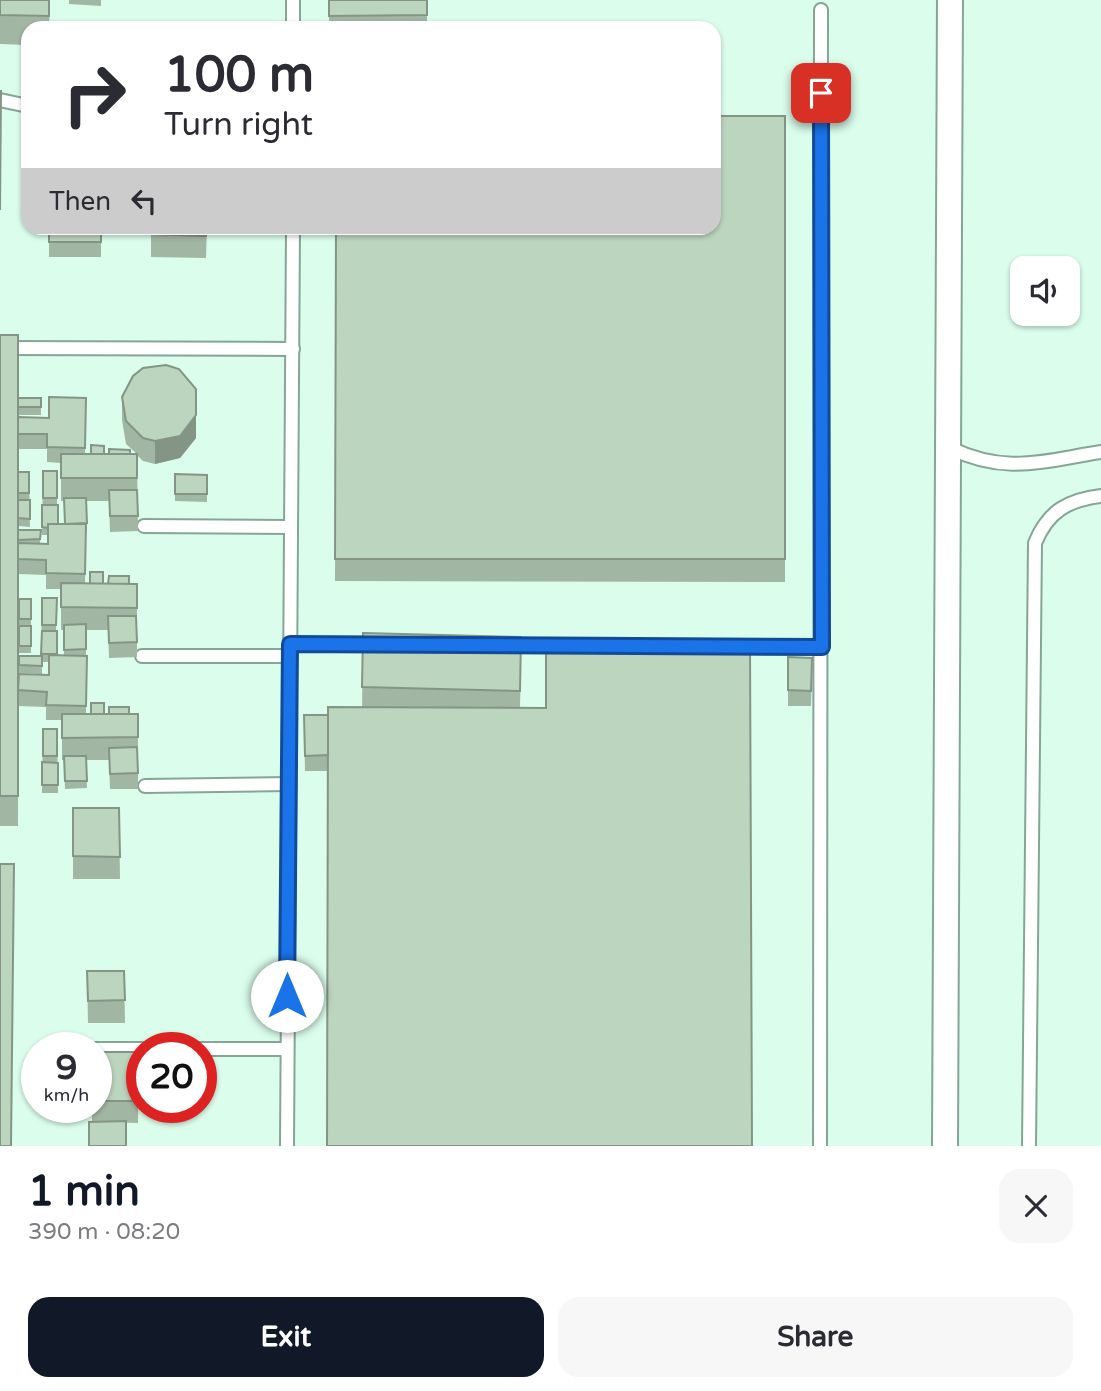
<!DOCTYPE html>
<html lang="en">
<head>
<meta charset="utf-8">
<style>
	:root { --surface:#fff; --page:#f7f7f7; --text:#2b2b33; --muted:#7c7c81; --accent:#111827 }
	body { margin:0; font-family:"Varela Round",sans-serif; background:var(--page); color:var(--text); height:100vh; display:flex; flex-direction:column; font-size:26px; white-space:nowrap }
	* { box-sizing:border-box; margin:0 }
	p { font-size:23px; color:var(--muted) }
	.icon { flex:none; width:38px; height:38px; fill:none; stroke:currentColor; stroke-width:2; stroke-linecap:round; stroke-linejoin:round }
	.map { position:relative; height:1146px; overflow:hidden }
	.sheet { display:flex; flex-direction:column; background:var(--surface); flex:1 }
	.sheet>* { flex:none }
	.hud { position:absolute; left:21px; top:21px; width:700px; height:214px; border-radius:21px; box-shadow:0 2px 5px #0004; background:#fff; color:var(--text); overflow:hidden }
	.buttons { position:absolute; left:1010px; top:256px; display:grid; gap:14px }
	.buttons a { display:grid; place-items:center; width:70px; height:70px; border-radius:14px; background:var(--surface); box-shadow:0 2px 5px #0004; font-size:35px }
	.speed { position:absolute; left:21px; top:1032px; display:flex; gap:14px; font-size:35px; font-weight:700; text-align:center }
	.speed>* { display:grid; place-content:center; width:91px; height:91px; border-radius:50%; background:var(--surface); box-shadow:0 2px 5px #0004; line-height:1 }
	.speed small { font-size:18px; font-weight:400 }
	.speed .limit { border:10px solid #d22; background:#fff; color:#111 }
	.pin { position:absolute; display:grid; place-items:center; width:60px; height:60px; color:#fff; margin:-30px; border-radius:14px; box-shadow:0 4px 10px #0006 }
	.me { position:absolute; width:77px; margin:-38px; rotate:0deg; stroke-linejoin:round; filter:drop-shadow(0 0 5px #0008) }
	.turn { display:flex; align-items:center; gap:24px; height:147px; padding:0 28px; font-size:32px }
	.turn .icon { width:91px; height:91px; stroke-width:2.5 }
	.turn b { display:block; font-size:49px; line-height:60px }
	.then { display:flex; align-items:center; height:66px; padding:0 28px; background:#0003; gap:14px; font-size:26px }
	.round { display:grid; place-items:center; flex:none; width:74px; height:74px; border-radius:21px; background:var(--page) }
	.overview { display:flex; align-items:center; justify-content:space-between; height:119px; padding:0 28px }
	h1 { font-size:42px; font-weight:700; line-height:52px; color:var(--accent) }
	.primary-button { display:flex; gap:14px; margin-top:auto; padding:14px 28px }
	.primary-button a { flex:1; height:80px; border-radius:21px; background:var(--accent); color:#fff; font-size:28px; font-weight:700; line-height:80px; text-align:center }
	.primary-button a+a { background:var(--page); color:var(--text) }
	.map>svg:first-child { display:block }
	.lines { fill:none; stroke-linecap:round; stroke-linejoin:round }
	.service-casing { stroke:#85a697; stroke-width:16 }
	.minor-casing { stroke:#85a697; stroke-width:28 }
	.service { stroke:#fff; stroke-width:12 }
	.minor { stroke:#fff; stroke-width:24 }
	.wall { fill:#a2b7a3 }
	.shaded-wall { fill:#849585 }
	.building { fill:#bcd5be; stroke:#849585; stroke-width:2 }
	.route-casing { stroke:#114b97; stroke-width:18 }
	.route { stroke:#1a73e8; stroke-width:12 }
</style>
</head>
<body>
<div class="map">
<svg width="1101" height="1146" viewBox="0 0 1101 1146">
	<rect width="100%" height="100%" fill="#dafdec"/>
	<g class="lines">
		<g class="service-casing">
			<g id="service">
				<polyline points="293,28 293,0"/>
				<polyline points="0,100 28,106"/>
				<polyline points="0,348 293,349"/>
				<path d="M950 448C1006 475 1042 461 1101 452"/>
				<polyline points="144,526 291,527"/>
				<polyline points="290,644 377,645"/>
				<polyline points="504,645 563,646"/>
				<polyline points="735,647 822,647"/>
				<polyline points="142,656 290,656"/>
				<polyline points="145,786 289,784"/>
				<polyline points="96,1049 142,1049"/>
				<polyline points="201,1049 287,1049"/>
				<polyline points="287,1146 293,228"/>
				<polyline points="820,1146 821,10"/>
				<path d="M1029 1146 1035 543C1048 511 1068 500 1101 496"/>
			</g>
		</g>
		<g class="minor-casing">
			<polyline id="minor" points="945,1146 950,0"/>
		</g>
		<use href="#service" class="service"/>
		<use href="#minor" class="minor"/>
	</g>
	<g class="wall">
		<polygon points="0,0 50,0 49,28 28,28 28,45 0,44"/>
		<polygon points="69,0 101,0 101,6 69,4"/>
		<rect x="329" y="0" width="98" height="28"/>
		<polygon points="785,116 785,582 335,581 336,228"/>
		<rect x="49" y="228" width="52" height="29"/>
		<polygon points="151,228 207,228 206,258 151,257"/>
		<polygon points="0,335 18,404 41,398 41,415 18,415 18,417 49,418 86,398 85,454 137,454 126,444 122,420 122,397 196,438 180,458 155,464 143,461 137,455 138,531 110,532 109,501 86,501 87,531 86,531 85,584 137,584 137,657 109,658 108,630 86,630 86,714 138,714 138,789 110,789 109,760 86,760 87,788 65,789 64,760 62,760 62,720 46,720 46,707 18,706 19,674 49,675 49,662 42,662 42,674 19,673 19,656 41,656 42,598 57,598 56,631 57,655 64,655 64,630 61,630 61,589 46,589 46,575 18,574 18,530 41,530 40,544 48,544 48,535 42,535 43,471 57,471 57,505 58,524 65,524 64,501 61,501 61,463 47,462 47,449 18,449 18,437 18,826 0,826"/>
		<polygon points="18,472 29,472 30,527 18,526"/>
		<polygon points="175,474 207,475 207,502 175,501"/>
		<rect x="19" y="599" width="12" height="54"/>
		<polygon points="363,633 521,659 520,708 752,1146 328,771 305,771 304,715 328,715 362,708"/>
		<polygon points="788,657 812,658 811,706 788,706"/>
		<polygon points="43,729 57,729 58,793 42,793"/>
		<polygon points="73,808 119,808 120,879 73,879"/>
		<polygon points="87,971 124,971 125,1023 88,1023"/>
		<polygon points="96,1052 139,1052 138,1123 92,1122 92,1108 96,1108"/>
	</g>
	<polygon class="shaded-wall" points="196,415 196,438 180,458 155,464 155,441"/>
	<g class="building">
		<polygon points="0,0 49,0 49,16 0,15"/>
		<polygon points="329,0 427,0 427,15 329,16"/>
		<polygon points="0,91 1,91 0,210"/>
		<polygon points="714,116 785,116 785,559 335,559 336,228 714,228"/>
		<rect x="49" y="228" width="52" height="14"/>
		<polygon points="151,228 206,228 206,236 151,234"/>
		<rect x="0" y="335" width="18" height="461"/>
		<polygon points="166,365 179,369 196,389 196,415 180,436 155,441 143,438 126,421 122,397 133,376 143,368"/>
		<polygon points="49,397 86,398 85,448 47,447 47,434 18,434 18,417 49,418"/>
		<rect x="18" y="398" width="23" height="9"/>
		<polygon points="91,445 104,446 104,454 91,454"/>
		<polygon points="109,449 130,450 130,454 109,454"/>
		<rect x="61" y="454" width="76" height="24"/>
		<rect x="43" y="471" width="14" height="27"/>
		<rect x="18" y="472" width="11" height="21"/>
		<polygon points="175,474 207,475 207,494 175,494"/>
		<polygon points="109,490 137,490 138,516 110,516"/>
		<polygon points="64,498 86,498 87,523 65,524"/>
		<polygon points="18,500 30,500 30,519 18,518"/>
		<polygon points="42,505 58,505 58,524 48,524 48,528 42,527"/>
		<polygon points="48,524 86,524 85,574 46,573 46,560 18,559 18,543 48,544"/>
		<polygon points="18,530 41,530 40,539 18,540"/>
		<rect x="90" y="572" width="13" height="12"/>
		<polygon points="109,576 129,576 129,584 108,584"/>
		<polygon points="61,583 137,584 137,608 61,607"/>
		<polygon points="42,598 57,598 56,625 42,625"/>
		<rect x="19" y="599" width="12" height="20"/>
		<polygon points="108,616 136,616 137,642 109,643"/>
		<polygon points="86,624 86,649 64,650 64,625"/>
		<rect x="19" y="626" width="12" height="20"/>
		<polygon points="42,631 57,631 57,654 41,654"/>
		<polygon points="363,633 521,637 520,691 362,687"/>
		<polygon points="750,644 752,1146 327,1146 328,707 546,708 546,645"/>
		<polygon points="49,655 87,656 86,706 46,705 47,692 18,690 19,674 49,675"/>
		<polygon points="19,656 42,656 42,666 19,665"/>
		<polygon points="788,657 812,658 811,691 788,690"/>
		<rect x="91" y="703" width="13" height="11"/>
		<rect x="109" y="707" width="20" height="7"/>
		<polygon points="62,714 138,714 138,737 62,738"/>
		<polygon points="304,715 328,715 328,755 305,756"/>
		<rect x="43" y="729" width="14" height="27"/>
		<polygon points="137,747 138,773 110,774 109,748"/>
		<polygon points="64,756 86,756 87,781 65,781"/>
		<polygon points="42,762 58,763 58,785 42,785"/>
		<polygon points="73,808 119,808 120,857 73,856"/>
		<polygon points="0,864 14,864 11,1146 0,1146"/>
		<polygon points="87,971 124,971 125,1000 88,1001"/>
		<polygon points="96,1052 139,1052 138,1101 96,1101"/>
		<polygon points="126,1121 126,1146 89,1146 89,1122"/>
	</g>
	<g class="lines">
		<g class="route-casing">
			<polyline id="route" points="287,996 290,644 822,647 821,93"/>
		</g>
		<use href="#route" class="route"/>
	</g>
</svg>
<div class="buttons">
<a><svg class="icon" aria-label="sound" viewBox="0 0 24 24"><path d="M4 9h4l5-4v14l-5-4H4zM17 9q2 3 0 6"/></svg></a>
</div>
<div class="speed"><div>9<small>km/h</small></div><div class="limit">20</div></div>
<div class="pin" style="left:821px;top:93px;background:#d93025"><svg class="icon" aria-label="arrive" viewBox="0 0 24 24"><path d="M6 21V4h12l-3 4 3 4H6"/></svg></div>
<svg class="me" style="left:287px;top:996px" viewBox="-20 -20 40 40"><circle r="19" fill="#fff"/><path d="M0-13L10 11 0 6-10 11z" fill="#1a73e8"/></svg>
<div class="hud">
<div class="turn"><svg class="icon" aria-label="right" viewBox="0 0 24 24"><path d="M7 20v-9h11M14 6l5 5-5 5"/></svg><div><b>100 m</b>Turn right</div></div>
<div class="then">Then<svg class="icon" aria-label="left" viewBox="0 0 24 24"><path d="M17 20v-9H6M10 6l-5 5 5 5"/></svg></div>
</div>
</div>
<section class="sheet">
<div class="overview"><div><h1>1 min</h1><p>390 m · 08:20</p></div><a class="round"><svg class="icon" aria-label="close" viewBox="0 0 24 24"><path d="M6 6l12 12M18 6L6 18"/></svg></a></div>
<div class="primary-button"><a>Exit</a><a>Share</a></div>
</section>
</body>
</html>
